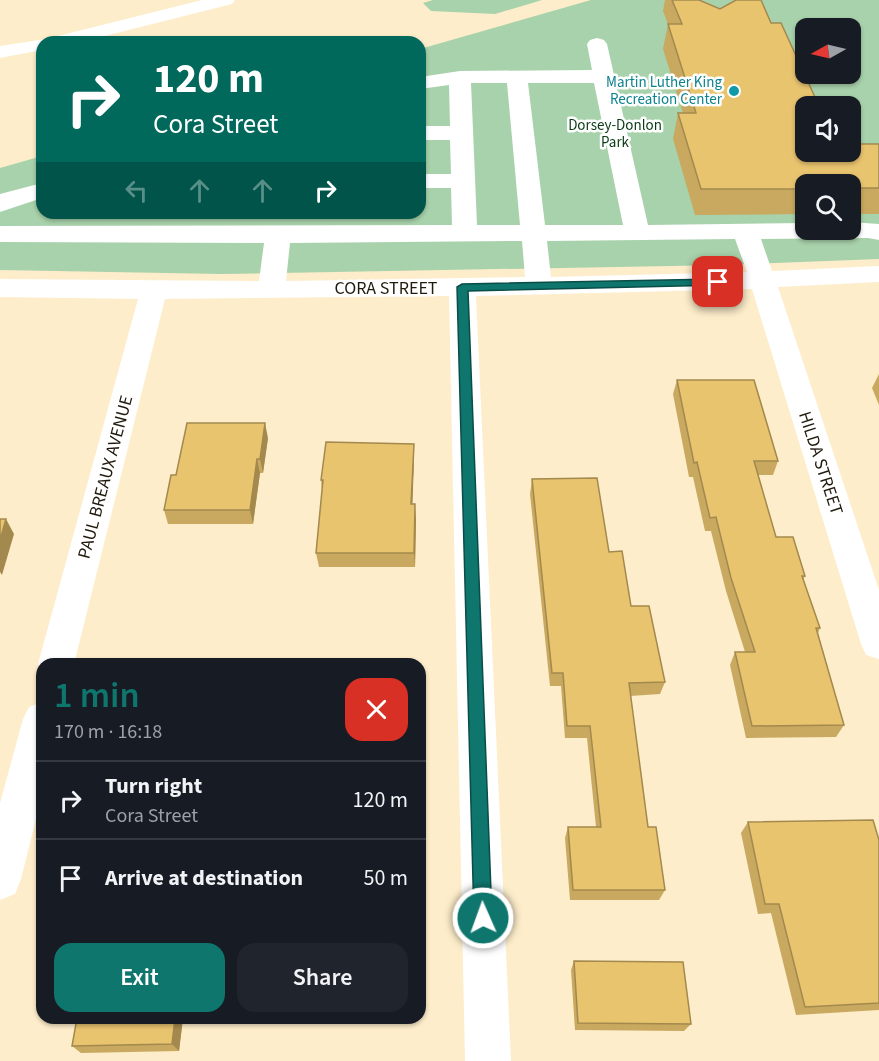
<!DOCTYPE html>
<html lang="en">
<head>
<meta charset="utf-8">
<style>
	:root { --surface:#171b24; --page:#20242c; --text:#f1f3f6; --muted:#9ea1a6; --line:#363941; --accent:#0f766e }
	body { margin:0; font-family:"Source Sans 3",sans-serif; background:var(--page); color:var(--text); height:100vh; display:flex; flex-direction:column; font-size:22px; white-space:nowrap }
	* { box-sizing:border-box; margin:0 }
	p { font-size:20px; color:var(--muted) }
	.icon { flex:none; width:33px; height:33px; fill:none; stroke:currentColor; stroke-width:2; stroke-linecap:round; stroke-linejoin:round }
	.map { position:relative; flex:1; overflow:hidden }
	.panel { position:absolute; left:36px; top:658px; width:390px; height:366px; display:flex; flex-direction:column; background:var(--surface); border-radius:18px; box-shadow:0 2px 4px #0004 }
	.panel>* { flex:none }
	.hud { position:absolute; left:36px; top:36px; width:390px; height:183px; border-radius:18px; box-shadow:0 2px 4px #0004; background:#00695c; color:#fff; overflow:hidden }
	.needle { width:39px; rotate:262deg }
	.controls { position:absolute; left:795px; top:18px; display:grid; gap:12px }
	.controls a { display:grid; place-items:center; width:66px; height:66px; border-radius:12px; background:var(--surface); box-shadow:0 2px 4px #0004; font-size:30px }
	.pin { position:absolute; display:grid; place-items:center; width:51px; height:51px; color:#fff; margin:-26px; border-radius:12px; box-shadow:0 3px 9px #0006 }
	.me { position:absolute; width:66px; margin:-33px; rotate:358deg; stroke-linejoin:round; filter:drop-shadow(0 0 4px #0008) }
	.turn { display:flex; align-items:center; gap:21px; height:126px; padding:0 18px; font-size:27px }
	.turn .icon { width:78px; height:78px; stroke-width:2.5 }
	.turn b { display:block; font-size:42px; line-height:51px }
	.lanes { display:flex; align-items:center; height:57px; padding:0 18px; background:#0003; justify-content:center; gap:30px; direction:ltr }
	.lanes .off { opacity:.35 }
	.round { display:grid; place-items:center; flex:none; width:63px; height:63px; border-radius:18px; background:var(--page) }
	.headline { display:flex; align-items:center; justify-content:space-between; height:102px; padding:0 18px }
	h1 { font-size:36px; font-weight:600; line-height:45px; color:var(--accent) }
	.button { display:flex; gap:12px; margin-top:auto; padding:12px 18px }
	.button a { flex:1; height:69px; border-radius:18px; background:var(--accent); color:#fff; font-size:24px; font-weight:600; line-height:69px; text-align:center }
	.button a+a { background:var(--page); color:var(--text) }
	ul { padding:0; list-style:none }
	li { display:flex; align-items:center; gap:18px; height:78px; padding:0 18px; border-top:2px solid var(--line) }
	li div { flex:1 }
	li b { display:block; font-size:22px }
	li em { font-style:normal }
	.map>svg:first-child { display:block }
	.green { fill:#a8d2ab; fill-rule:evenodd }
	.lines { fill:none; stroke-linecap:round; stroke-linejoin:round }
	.minor { fill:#fff; fill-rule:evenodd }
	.wall { fill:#c8a95f }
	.shaded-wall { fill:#a3894e }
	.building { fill:#e9c46f; stroke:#a3894e; stroke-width:1.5 }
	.route { fill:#0f766e; stroke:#0a4d48; stroke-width:1.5 }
	.culture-dot { fill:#0f9aa8; stroke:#fff; stroke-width:2 }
	.labels { text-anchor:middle; stroke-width:5; stroke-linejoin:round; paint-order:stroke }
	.far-culture-label { font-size:15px; fill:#0d838f; stroke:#fff; text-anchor:end }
	.far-park-label { font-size:15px; fill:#093b13; stroke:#fff }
	.street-label { font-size:18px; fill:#211b0e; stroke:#fff }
</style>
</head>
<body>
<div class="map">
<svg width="879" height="1061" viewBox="0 0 879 1061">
	<rect width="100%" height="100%" fill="#fdedca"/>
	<g class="green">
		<polygon points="433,0 542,0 495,14 431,11 423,3"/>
		<path d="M591 0H879V259L726 265 221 274 0 270V168L42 156V213H420V49ZM806 28H850V74H806ZM806 106H850V152H806ZM806 184H850V230H806Z"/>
	</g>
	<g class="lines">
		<g class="minor">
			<polygon points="202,0 235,0 232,4 81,42 42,42 42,50 0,58 0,46 46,39"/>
			<path d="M597 38 604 40 607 44 648 225 806 223V230H850V222L879 224V240L868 238 761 239 772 271 879 266V282L778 287 879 590V659L866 655 861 644 752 289 476 296 511 1061H465L449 296 165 299 74 664H42V673L38 664 138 299 0 297V279L259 281 264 243 0 242V226L452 225 451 188H420V174H451L450 140H420V126H450L449 85 420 89V77L460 71 592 70 587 44 590 40ZM471 83H507L520 225H477ZM528 83H594L623 225H545ZM735 239 747 272 551 277 547 241ZM522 241 525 277 286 281 290 243Z"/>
			<polygon points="42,183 42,198 0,212 0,194"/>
			<polygon points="42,702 42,795 21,879 15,894 0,900 0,803 23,719 29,707"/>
		</g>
	</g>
	<g class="wall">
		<polygon points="665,0 699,0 806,152 879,144 879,214 850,214 850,184 806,184 806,214 695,215 673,139 678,113 683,113 663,49 668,24 663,11"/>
		<polygon points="879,374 879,405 872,388"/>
		<polygon points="677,380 778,461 773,475 758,475 776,537 805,576 803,580 820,628 818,633 844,725 836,737 746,738 730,665 735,652 745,652 726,591 711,531 705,531 693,477 689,477 673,394"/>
		<polygon points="268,438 263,473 260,473 253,524 168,524 164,510 176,475"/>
		<polygon points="414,444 414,458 412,504 416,519 415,567 319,567 316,553 322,490 321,480"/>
		<polygon points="532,479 609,552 631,606 665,682 660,694 630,696 648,827 665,890 659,900 570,900 565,838 568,827 596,827 587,738 565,738 561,686 550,686 530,494"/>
		<polygon points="748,822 879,840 879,1010 796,1015 771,913 758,914 741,833"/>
		<polygon points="574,961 691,1024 684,1031 575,1030 571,970"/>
		<polygon points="77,1018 183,1018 179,1051 81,1053 72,1046"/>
	</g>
	<g class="shaded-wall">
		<polygon points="265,423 268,438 263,473 260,459"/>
		<polygon points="414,444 414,458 412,519 411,504"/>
		<polygon points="257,459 260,473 253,524 250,510"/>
		<polygon points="415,504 416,519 415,567 414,553"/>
		<polygon points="6,519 14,534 2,575 0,572 0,540"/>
		<polygon points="175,1018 183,1018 179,1051 172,1044"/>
	</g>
	<g class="building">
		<polygon points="672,0 699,0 720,9 736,0 761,0 771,23 781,23 819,106 806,106 806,152 850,152 850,144 879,144 879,188 850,188 850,184 806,184 806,189 701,189 678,113 696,113 668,24 682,24"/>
		<polygon points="677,380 754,380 778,461 754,461 776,537 793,537 805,576 802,576 820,628 816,628 844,725 752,726 735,652 755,652 731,578 716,517 710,518 697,462 694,463"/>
		<polygon points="187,423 265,423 260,459 257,459 250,510 164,510 171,475 176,475"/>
		<polygon points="326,442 414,444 411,504 415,504 414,553 316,553 323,480 321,480"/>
		<polygon points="597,478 609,552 622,551 631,606 649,606 665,682 629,683 648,827 656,827 665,890 573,890 568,827 601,827 590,726 567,726 563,673 552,673 532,479"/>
		<polygon points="0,519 6,519 0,540"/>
		<polygon points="873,820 879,840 879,1003 805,1007 779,904 765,904 748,822"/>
		<polygon points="574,961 683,962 691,1024 578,1023"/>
		<polygon points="77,1018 175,1018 172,1044 72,1046"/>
	</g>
	<polygon class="route" points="718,279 724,282 722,285 468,291 492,918 489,925 483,927 477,925 474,918 457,287 462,284"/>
	<circle class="culture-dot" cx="734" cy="91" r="6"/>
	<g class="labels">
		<g class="far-culture-label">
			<text x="722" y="87">Martin Luther King<tspan x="722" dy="17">Recreation Center</tspan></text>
		</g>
		<g class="far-park-label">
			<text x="615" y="130">Dorsey-Donlon<tspan x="615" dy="17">Park</tspan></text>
		</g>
		<g class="street-label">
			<text x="386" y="294">CORA STREET</text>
			<text transform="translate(821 463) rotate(72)" y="6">HILDA STREET</text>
			<text transform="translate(105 477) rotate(-75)" y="6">PAUL BREAUX AVENUE</text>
		</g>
	</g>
</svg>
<div class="controls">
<a><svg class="needle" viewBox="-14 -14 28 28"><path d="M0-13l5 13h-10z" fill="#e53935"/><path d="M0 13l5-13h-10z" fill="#9ea1a6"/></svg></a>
<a><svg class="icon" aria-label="sound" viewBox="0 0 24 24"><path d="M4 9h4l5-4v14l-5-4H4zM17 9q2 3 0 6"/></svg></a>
<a><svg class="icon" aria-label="search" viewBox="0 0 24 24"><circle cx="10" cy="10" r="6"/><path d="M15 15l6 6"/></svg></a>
</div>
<div class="pin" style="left:718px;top:282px;background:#d93025"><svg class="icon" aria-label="arrive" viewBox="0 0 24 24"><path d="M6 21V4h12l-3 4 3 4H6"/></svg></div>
<svg class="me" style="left:483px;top:918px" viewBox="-20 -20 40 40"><circle r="17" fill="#0f766e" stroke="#fff" stroke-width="3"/><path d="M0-11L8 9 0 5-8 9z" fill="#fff"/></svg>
<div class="hud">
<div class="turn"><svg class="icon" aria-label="right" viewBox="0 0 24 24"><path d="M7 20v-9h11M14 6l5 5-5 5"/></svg><div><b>120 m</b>Cora Street</div></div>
<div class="lanes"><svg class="icon off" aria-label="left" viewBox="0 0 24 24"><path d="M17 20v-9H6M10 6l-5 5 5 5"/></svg><svg class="icon off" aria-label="ahead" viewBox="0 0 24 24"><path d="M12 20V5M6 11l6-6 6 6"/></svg><svg class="icon off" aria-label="ahead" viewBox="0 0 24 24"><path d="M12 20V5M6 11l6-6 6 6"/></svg><svg class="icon" aria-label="right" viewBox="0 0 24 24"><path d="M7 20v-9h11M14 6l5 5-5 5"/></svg></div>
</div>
<section class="panel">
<div class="headline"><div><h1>1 min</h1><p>170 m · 16:18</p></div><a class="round" style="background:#d93025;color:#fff"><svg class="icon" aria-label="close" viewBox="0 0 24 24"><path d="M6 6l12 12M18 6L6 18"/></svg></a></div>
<ul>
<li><svg class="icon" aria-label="right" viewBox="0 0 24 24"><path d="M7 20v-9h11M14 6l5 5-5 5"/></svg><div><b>Turn right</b><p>Cora Street</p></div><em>120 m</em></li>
<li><svg class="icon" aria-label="arrive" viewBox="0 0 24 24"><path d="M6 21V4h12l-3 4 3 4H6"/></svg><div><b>Arrive at destination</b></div><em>50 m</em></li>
</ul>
<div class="button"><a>Exit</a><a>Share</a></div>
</section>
</div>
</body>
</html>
